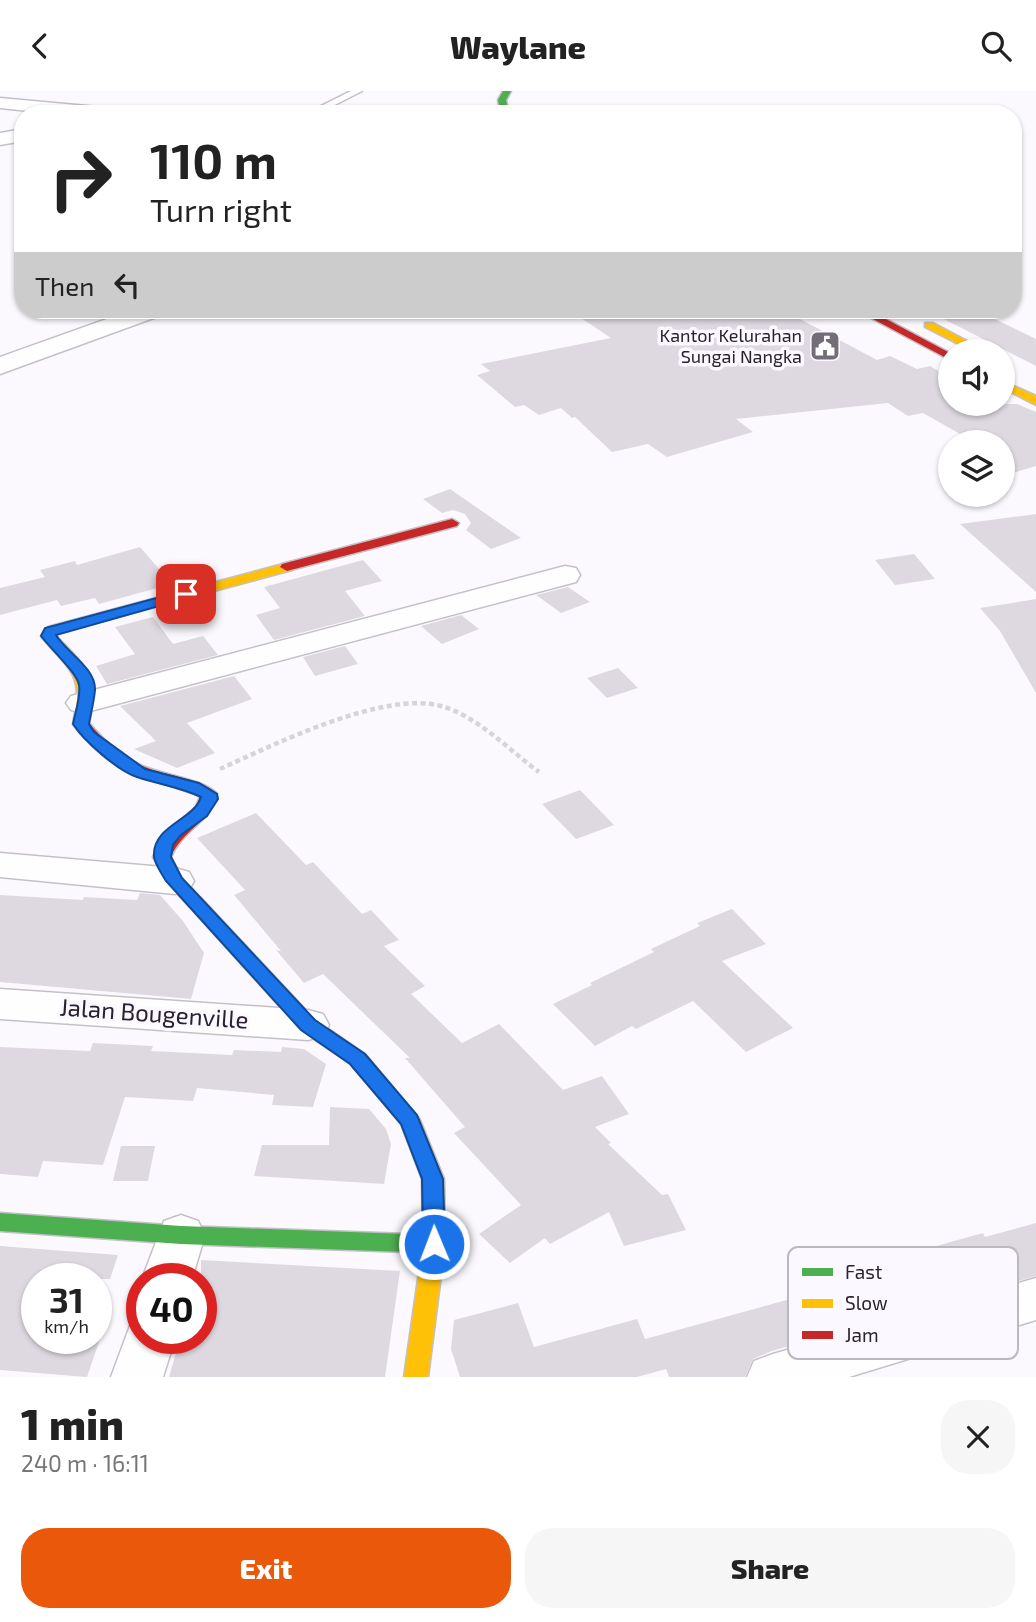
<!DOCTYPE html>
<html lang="en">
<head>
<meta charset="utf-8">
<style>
	:root { --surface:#fff; --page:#f6f6f6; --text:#222; --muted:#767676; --accent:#ea580c }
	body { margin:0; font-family:"Exo 2",sans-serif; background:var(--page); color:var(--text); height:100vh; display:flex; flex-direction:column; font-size:26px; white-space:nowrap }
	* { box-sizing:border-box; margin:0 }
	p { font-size:23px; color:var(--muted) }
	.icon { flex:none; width:38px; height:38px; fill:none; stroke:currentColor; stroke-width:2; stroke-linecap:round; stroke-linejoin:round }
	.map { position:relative; height:1286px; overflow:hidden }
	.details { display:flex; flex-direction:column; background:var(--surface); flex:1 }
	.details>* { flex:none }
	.guide { position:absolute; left:14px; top:14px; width:1008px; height:214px; border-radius:28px; box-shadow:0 2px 5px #0004; background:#fff; color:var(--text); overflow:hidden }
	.controls { position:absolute; left:938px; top:248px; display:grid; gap:14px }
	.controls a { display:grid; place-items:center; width:77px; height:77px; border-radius:50%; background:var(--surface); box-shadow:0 2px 5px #0004; font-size:35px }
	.speed { position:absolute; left:21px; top:1172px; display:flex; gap:14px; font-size:35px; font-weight:700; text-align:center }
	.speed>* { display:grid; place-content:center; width:91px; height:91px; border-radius:50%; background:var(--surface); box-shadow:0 2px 5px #0004; line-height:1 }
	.speed small { font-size:18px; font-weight:400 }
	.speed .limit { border:10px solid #d22; background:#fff; color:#111 }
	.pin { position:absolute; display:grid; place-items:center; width:60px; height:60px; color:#fff; margin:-30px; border-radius:14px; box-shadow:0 4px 10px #0006 }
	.me { position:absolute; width:77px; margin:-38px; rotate:359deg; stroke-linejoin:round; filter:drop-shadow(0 0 5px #0008) }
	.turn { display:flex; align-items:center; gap:24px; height:147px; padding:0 21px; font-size:32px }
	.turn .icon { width:91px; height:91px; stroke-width:2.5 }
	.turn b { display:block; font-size:49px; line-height:60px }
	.then { display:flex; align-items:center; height:66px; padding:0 21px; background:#0003; gap:14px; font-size:26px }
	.round { display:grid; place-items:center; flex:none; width:74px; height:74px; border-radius:28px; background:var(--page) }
	.headline { display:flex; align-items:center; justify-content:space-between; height:119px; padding:0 21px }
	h1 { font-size:42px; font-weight:800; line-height:52px }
	.cta { display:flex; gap:14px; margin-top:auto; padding:14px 21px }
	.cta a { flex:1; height:80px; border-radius:28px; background:var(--accent); color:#fff; font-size:28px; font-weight:800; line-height:80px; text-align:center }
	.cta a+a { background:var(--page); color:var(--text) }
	header { display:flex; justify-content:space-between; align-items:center; height:91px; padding:0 21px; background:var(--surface); font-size:32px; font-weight:800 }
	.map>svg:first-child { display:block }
	.building { fill:#ded9e1 }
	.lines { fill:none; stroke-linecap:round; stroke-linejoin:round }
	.lane-casing { stroke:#c4c0c8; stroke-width:3 }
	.street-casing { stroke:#c4c0c8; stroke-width:3 }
	.fast-casing { stroke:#c4c0c8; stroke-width:3 }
	.slow-casing { stroke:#c4c0c8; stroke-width:3 }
	.jam-casing { stroke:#c4c0c8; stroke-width:3 }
	.path { stroke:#d6d4d7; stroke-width:4.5; stroke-dasharray:5 3.5; stroke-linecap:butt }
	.lane { fill:#fffeff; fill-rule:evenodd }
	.street { fill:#fffeff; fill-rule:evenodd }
	.fast { fill:#4caf50; fill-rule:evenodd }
	.slow { fill:#ffc107; fill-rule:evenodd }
	.jam { fill:#c62828; fill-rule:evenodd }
	.route { fill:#1a73e8; stroke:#114b97; stroke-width:2 }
	.labels { text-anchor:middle; stroke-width:7; stroke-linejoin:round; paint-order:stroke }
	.far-poi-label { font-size:18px; fill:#28222e; stroke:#fcf8ff; text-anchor:end }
	.near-street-label { font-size:24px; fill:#28222e; stroke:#fcf8ff }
	.key { fill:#fcf8ff; stroke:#bcb8c0; stroke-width:2 }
	.key-label { font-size:19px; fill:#28222e }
</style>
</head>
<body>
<header><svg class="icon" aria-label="back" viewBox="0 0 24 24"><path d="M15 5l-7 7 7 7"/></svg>Waylane<svg class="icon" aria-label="search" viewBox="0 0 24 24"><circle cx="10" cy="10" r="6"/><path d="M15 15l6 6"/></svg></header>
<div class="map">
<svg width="1036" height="1286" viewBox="0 0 1036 1286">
	<rect width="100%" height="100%" fill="#fcf9fe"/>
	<g class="building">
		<polygon points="569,219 783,219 877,269 890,265 917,278 930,275 950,287 950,313 1017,313 1036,321 1036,375 1003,385 1003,352 976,352 923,322 908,325 888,312 736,328 753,341 667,366 648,353 612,361 575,326 572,327 561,317 539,324 524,314 515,316 477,284 490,280 481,273 611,247"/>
		<polygon points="926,219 976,219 1036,248 1036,275"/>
		<polygon points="450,398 521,447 491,458 466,439 471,432 465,423 453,419 442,422 423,408"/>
		<polygon points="1036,423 1036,501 960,433"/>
		<polygon points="140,456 172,493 99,513 95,507 61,515 57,509 0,524 0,497 45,486 40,479 75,470 77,474"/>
		<polygon points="914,463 935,488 895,494 875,469"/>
		<polygon points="363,469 382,490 345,500 365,525 274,549 256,524 280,517 264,496"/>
		<polygon points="568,496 590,511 561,522 536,504"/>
		<polygon points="1036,508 1036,602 1000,540 980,517"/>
		<polygon points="461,524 479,538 442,553 421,535"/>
		<polygon points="153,526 173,553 203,545 218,564 107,593 96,575 135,563 115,536"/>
		<polygon points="345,555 358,573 315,585 303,566"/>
		<polygon points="618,577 638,597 607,607 587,587"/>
		<polygon points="234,585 252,608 187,632 215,662 177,677 134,658 156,650 120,615"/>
		<polygon points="580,699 614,734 576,748 542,713"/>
		<polygon points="256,722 306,774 313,771 362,823 371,819 399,849 384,855 425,895 411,903 462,952 499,933 563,999 602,985 629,1023 595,1036 611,1052 608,1053 662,1104 668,1103 686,1139 624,1155 609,1121 550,1153 545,1147 510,1172 479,1143 521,1114 454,1042 465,1036 405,967 410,967 323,883 304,892 276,859 281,860 234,804 245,799 197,747"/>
		<polygon points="140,802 160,804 183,830 204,862 191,908 0,891 0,804 83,809 84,806 137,809"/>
		<polygon points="732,818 766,853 722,870 793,937 746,961 693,910 636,938 632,935 595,955 553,913 592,894 590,892 654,861 651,858 700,835 697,832"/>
		<polygon points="93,952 153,955 151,960 232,964 234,959 281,961 282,956 304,958 326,973 313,1016 272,1014 274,1004 197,997 193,1010 125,1006 103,1074 43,1070 38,1086 0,1083 0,956 90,960"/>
		<polygon points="330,1016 369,1018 386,1038 391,1053 384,1093 254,1085 262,1054 329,1054"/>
		<polygon points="121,1055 155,1055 148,1090 113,1090"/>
		<polygon points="1036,1132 1036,1185 772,1260 753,1268 745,1286 669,1286 666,1278 637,1286 460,1286 451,1258 454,1229 518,1212 534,1256 637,1228 645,1248 889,1181 882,1170 983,1142 985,1146"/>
		<polygon points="0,1155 118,1164 110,1188 37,1188 37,1248 100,1248 87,1286 0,1279"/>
		<polygon points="201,1169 400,1180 385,1286 169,1286 180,1248 201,1248"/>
	</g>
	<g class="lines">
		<g class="lane-casing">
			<polygon id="lane" points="351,0 362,0 317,23 305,23"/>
		</g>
		<g class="street-casing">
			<g id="street">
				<polygon points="0,7 120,18 129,23 58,23 0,17"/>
				<polygon points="23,38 23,50 0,54 0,42"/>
				<polygon points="132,219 166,219 162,224 0,283 0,266"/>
				<polygon points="565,475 576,477 580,484 576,491 83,622 71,619 66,612 71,605"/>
				<polygon points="0,762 175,777 189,781 194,790 189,799 175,803 0,786"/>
				<polygon points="0,898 308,919 323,923 329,934 323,945 308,949 0,928"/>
				<polygon points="181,1124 198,1130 205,1144 192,1188 142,1188 164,1130"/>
				<polygon points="1036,1187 1036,1229 849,1286 747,1286 754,1270 773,1263"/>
				<polygon points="142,1228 142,1248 175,1248 163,1286 111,1286 131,1232"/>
			</g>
		</g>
		<g class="fast-casing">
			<g id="fast">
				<polygon points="503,0 511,0 506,9 509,23 501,23 498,9"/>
				<polygon points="0,1122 181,1135 434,1144 442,1147 445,1153 442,1159 434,1162 181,1153 0,1140"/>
			</g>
		</g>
		<g class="slow-casing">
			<g id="slow">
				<polygon points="925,232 933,232 988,261 974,261 925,236"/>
				<polygon points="1003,290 1036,305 1036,314 1003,297"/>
				<path d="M287 472 292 473 294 476 292 479 58 542 56 545C75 564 104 589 89 619H79L76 616C82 579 61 571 41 545L48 536Z"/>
				<polygon points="195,805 201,807 315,929 365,963 420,1029 444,1088 445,1153 428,1286 404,1286 423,1153 422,1088 401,1033 351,973 301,939 189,815 186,811 189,807"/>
			</g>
		</g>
		<g class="jam-casing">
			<g id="jam">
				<polygon points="856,219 869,219 950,262 950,269"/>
				<polygon points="452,428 459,432 457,435 287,480 280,476 282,473"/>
				<path d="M84 611 92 616 89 632C105 651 122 667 145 676 164 684 205 689 217 703 211 731 181 740 171 766L182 787 204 811 201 815H189L169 794 153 766 167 741 196 716 200 705C148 686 108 681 73 633L76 616Z"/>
			</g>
		</g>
		<path class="path" d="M220 678C273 654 384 599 441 615 477 625 509 659 539 681"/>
		<use href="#lane" class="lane"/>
		<use href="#street" class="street"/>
		<use href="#fast" class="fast"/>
		<use href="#slow" class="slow"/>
		<use href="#jam" class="jam"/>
	</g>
	<path class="route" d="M186 499 193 503 191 506 56 544C66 561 96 577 95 599 94 610 91 622 89 633L94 641 145 678 199 692 217 703 218 708 207 725 181 744 173 754 171 766 182 787 315 929 365 963 417 1024 443 1088 445 1153 441 1159 434 1162 426 1159 423 1153 422 1088 401 1033 350 973 301 939 166 790C162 783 154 772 154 765 152 735 194 729 201 706 180 696 158 693 137 686 118 680 84 650 73 633 75 622 81 605 79 594 77 582 50 557 41 545L45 537Z"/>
	<defs>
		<g id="civic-square" transform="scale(1.575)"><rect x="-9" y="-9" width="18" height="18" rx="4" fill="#726d77" stroke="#fcf8ff"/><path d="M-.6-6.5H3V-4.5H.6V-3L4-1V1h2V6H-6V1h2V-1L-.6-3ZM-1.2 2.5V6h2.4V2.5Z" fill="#fff"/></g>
	</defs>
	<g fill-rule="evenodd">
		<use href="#civic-square" x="825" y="255"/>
	</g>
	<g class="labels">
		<g class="far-poi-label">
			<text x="802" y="251">Kantor Kelurahan<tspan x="802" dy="21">Sungai Nangka</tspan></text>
		</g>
		<g class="near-street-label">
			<text transform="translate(154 923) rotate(4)" y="8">Jalan Bougenville</text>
		</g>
	</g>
	<rect x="788" y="1156" width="230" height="112" rx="10" class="key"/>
	<rect x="802" y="1177" width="31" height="8" fill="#4caf50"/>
	<rect x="802" y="1208" width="31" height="9" fill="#ffc107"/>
	<rect x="802" y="1240" width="31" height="8" fill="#c62828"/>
	<g class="key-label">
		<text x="845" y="1188">Fast</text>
		<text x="845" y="1219">Slow</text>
		<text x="845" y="1251">Jam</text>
	</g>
</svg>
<div class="controls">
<a><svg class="icon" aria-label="sound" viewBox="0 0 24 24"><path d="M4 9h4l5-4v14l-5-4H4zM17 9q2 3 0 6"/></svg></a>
<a><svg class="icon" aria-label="layers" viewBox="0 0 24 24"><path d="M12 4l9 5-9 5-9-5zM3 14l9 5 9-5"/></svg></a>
</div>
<div class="speed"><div>31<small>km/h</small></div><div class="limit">40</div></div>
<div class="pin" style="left:186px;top:503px;background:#d93025"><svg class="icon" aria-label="arrive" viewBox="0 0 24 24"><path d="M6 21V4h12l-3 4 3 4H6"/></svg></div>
<svg class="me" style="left:434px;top:1153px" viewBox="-20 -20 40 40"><circle r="17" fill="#1a73e8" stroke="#fff" stroke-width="3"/><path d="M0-11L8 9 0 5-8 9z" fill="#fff"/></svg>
<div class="guide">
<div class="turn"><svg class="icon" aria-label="right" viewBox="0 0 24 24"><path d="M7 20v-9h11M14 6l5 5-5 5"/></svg><div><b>110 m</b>Turn right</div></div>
<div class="then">Then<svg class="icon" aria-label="left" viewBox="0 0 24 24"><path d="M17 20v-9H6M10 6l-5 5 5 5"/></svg></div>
</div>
</div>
<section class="details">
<div class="headline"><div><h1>1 min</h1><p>240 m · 16:11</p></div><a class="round"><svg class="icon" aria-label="close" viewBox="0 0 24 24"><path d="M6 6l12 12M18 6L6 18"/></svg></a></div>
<div class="cta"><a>Exit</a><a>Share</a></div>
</section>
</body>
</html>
